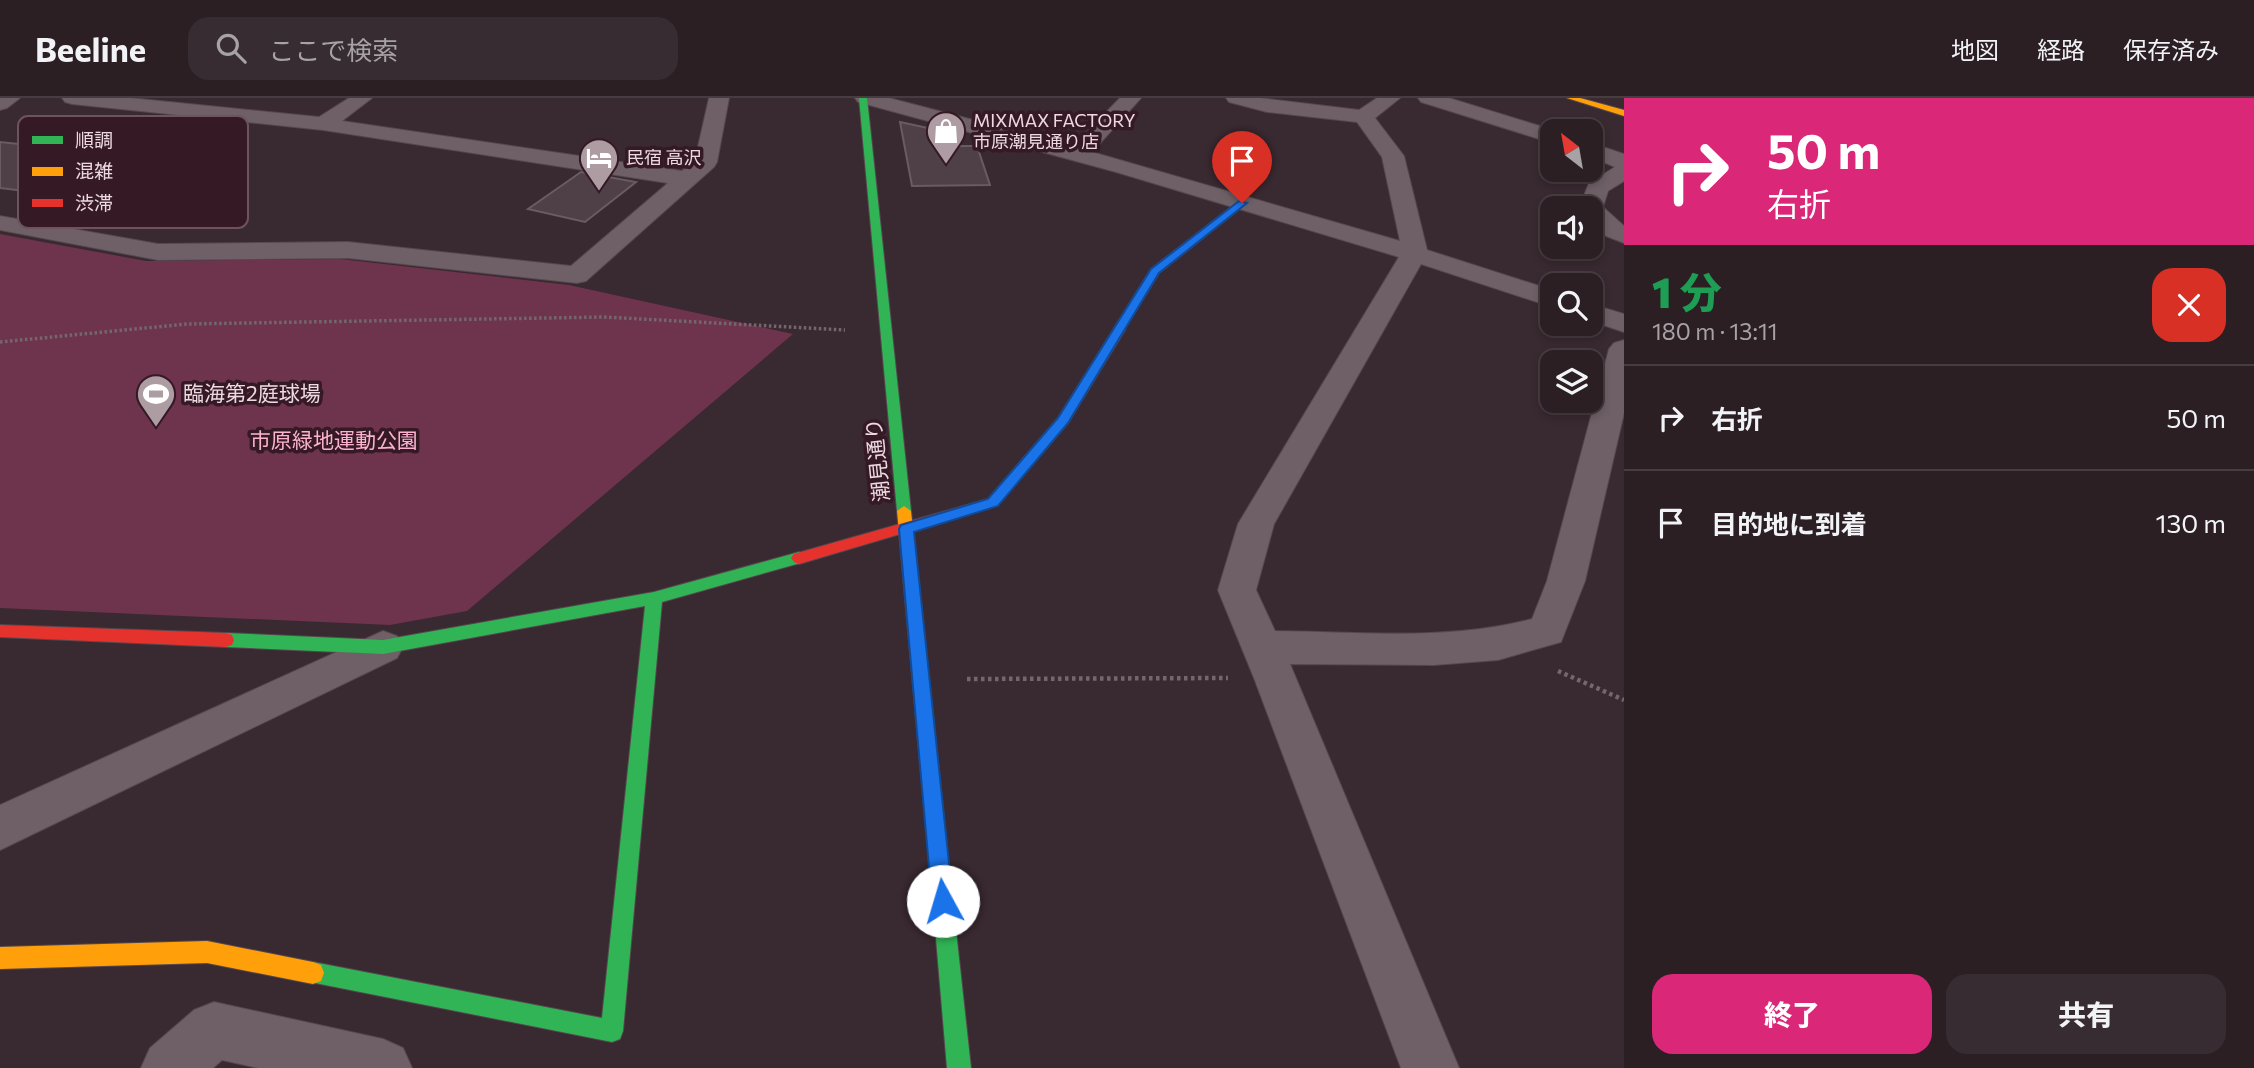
<!DOCTYPE html>
<html lang="ja">
<head>
<meta charset="utf-8">
<style>
	:root { --surface:#2b1f24; --page:#372c31; --text:#f1f3f6; --muted:#a6a2a6; --line:#473d41; --accent:#db2777 }
	body { margin:0; font-family:Commissioner,"Noto Sans JP",sans-serif; background:var(--page); color:var(--text); height:100vh; display:flex; flex-direction:column; font-size:26px; white-space:nowrap }
	* { box-sizing:border-box; margin:0 }
	p { font-size:23px; color:var(--muted) }
	.icon { flex:none; width:38px; height:38px; fill:none; stroke:currentColor; stroke-width:2; stroke-linecap:round; stroke-linejoin:round }
	.map { position:relative; flex:1; overflow:hidden }
	.drawer { display:flex; flex-direction:column; background:var(--surface); width:630px }
	.drawer>* { flex:none }
	.top-card { background:#db2777; color:#fff; overflow:hidden }
	.needle { width:46px; rotate:329deg }
	.fabs { position:absolute; left:1540px; top:21px; display:grid; gap:14px }
	.fabs a { display:grid; place-items:center; width:63px; height:63px; border-radius:14px; background:var(--surface); box-shadow:0 4px 10px #0003,0 0 0 2px var(--line); font-size:35px }
	.pin { position:absolute; display:grid; place-items:center; width:60px; height:60px; color:#fff; margin:-72px -30px; border-radius:50% 50% 50% 0; rotate:-45deg; box-shadow:0 0 7px #0007 }
	.pin .icon { rotate:45deg }
	.me { position:absolute; width:77px; margin:-38px; rotate:354deg; stroke-linejoin:round; filter:drop-shadow(0 0 5px #0008) }
	.turn { display:flex; align-items:center; gap:24px; height:147px; padding:0 28px; font-size:32px }
	.turn .icon { width:91px; height:91px; stroke-width:2.5 }
	.turn b { display:block; font-size:49px; line-height:60px }
	.round { display:grid; place-items:center; flex:none; width:74px; height:74px; border-radius:21px; background:var(--page) }
	.overview { display:flex; align-items:center; justify-content:space-between; height:119px; padding:0 28px }
	h1 { font-size:42px; font-weight:800; line-height:52px; color:#1e9e55 }
	.cta { display:flex; gap:14px; margin-top:auto; padding:14px 28px }
	.cta a { flex:1; height:80px; border-radius:21px; background:var(--accent); color:#fff; font-size:28px; font-weight:800; line-height:80px; text-align:center }
	.cta a+a { background:var(--page); color:var(--text) }
	ul { padding:0; list-style:none }
	li { display:flex; align-items:center; gap:21px; height:105px; padding:0 28px; border-top:2px solid var(--line) }
	li div { flex:1 }
	li b { display:block; font-size:26px }
	li em { font-style:normal }
	header { display:flex; align-items:center; gap:42px; box-sizing:border-box; height:98px; padding:0 35px; background:var(--surface); border-bottom:2px solid var(--line) }
	header strong { font-size:33px }
	nav { display:flex; gap:38px; margin-inline-start:auto; font-size:24px }
	.search { width:490px; height:63px; background:var(--page); display:flex; align-items:center; gap:18px; box-sizing:border-box; padding:0 24px; border-radius:21px; color:var(--muted); font-size:26px }
	main { display:flex; flex:1; min-height:0 }
	.map>svg:first-child { display:block }
	.green { fill:#6e334d }
	.building { fill:#4e4046; stroke:#695b61; stroke-width:2 }
	.lines { fill:none; stroke-linecap:round; stroke-linejoin:round }
	.street-casing { stroke:#55474d; stroke-width:2 }
	.fast-casing { stroke:#55474d; stroke-width:2 }
	.slow-casing { stroke:#55474d; stroke-width:2 }
	.jam-casing { stroke:#55474d; stroke-width:2 }
	.path-far1 { stroke:#73676c; stroke-width:3.5; stroke-dasharray:2.5 2.5; stroke-linecap:butt }
	.path { stroke:#73676c; stroke-width:4.5; stroke-dasharray:3.5 3.5; stroke-linecap:butt }
	.street { fill:#6e6066; fill-rule:evenodd }
	.fast { fill:#30b455; fill-rule:evenodd }
	.slow { fill:#ff9f0a; fill-rule:evenodd }
	.jam { fill:#e5322d; fill-rule:evenodd }
	.route { fill:#1a73e8; stroke:#114b97; stroke-width:2 }
	.labels { text-anchor:middle; stroke-width:7; stroke-linejoin:round; paint-order:stroke }
	.far-poi-label { font-size:18px; fill:#eddae1; stroke:#351925; text-anchor:start }
	.poi-label { font-size:21px; fill:#eddae1; stroke:#351925; text-anchor:start }
	.park-label { font-size:21px; fill:#fbb2ce; stroke:#351925 }
	.street-label { font-size:21px; fill:#eddae1; stroke:#351925 }
	.key { fill:#351925; stroke:#6c535d; stroke-width:2 }
	.key-label { font-size:19px; fill:#eddae1 }
</style>
</head>
<body>
<header>
<strong>Beeline</strong>
<div class="search"><svg class="icon" aria-label="search" viewBox="0 0 24 24"><circle cx="10" cy="10" r="6"/><path d="M15 15l6 6"/></svg>ここで検索</div>
<nav><a>地図</a><a>経路</a><a>保存済み</a></nav>
</header>
<main>
<div class="map">
<svg width="1624" height="970" viewBox="0 0 1624 970">
	<rect width="100%" height="100%" fill="#392930"/>
	<polygon class="green" points="0,136 146,163 340,161 569,187 793,236 467,513 390,527 0,510"/>
	<g class="building">
		<polygon points="900,24 956,36 959,48 977,48 990,87 912,88"/>
		<polygon points="0,44 103,55 33,94 0,90"/>
		<polygon points="581,74 636,84 585,124 528,111"/>
	</g>
	<g class="lines">
		<g class="street-casing">
			<g id="street">
				<polygon points="0,0 20,0 7,10 0,12"/>
				<polygon points="62,0 130,0 319,19 349,0 372,0 342,23 682,73 695,62 709,0 729,0 717,64 714,69 586,183 577,185 348,160 158,162 0,132 0,118 158,146 348,144 571,168 668,85 323,32 72,6 65,4"/>
				<path d="M855 0H889L1073 48 1120 0H1141L1092 54 1400 143 1382 59 1357 24 1267 14 1229 4 1226 0H1260L1359 12 1377 0H1400L1375 20 1404 58 1427 152 1552 192V209L1421 166 1274 426 1256 492 1275 533C1360 534 1449 543 1532 521L1547 483 1609 251 1614 245 1624 242V315L1585 483 1561 544 1498 562 1434 567 1290 566 1459 970H1401L1254 580 1218 492 1238 426 1399 159 1116 74 858 4Z"/>
				<polygon points="1418,0 1449,0 1556,33 1552,33 1552,45 1421,4"/>
				<polygon points="1591,45 1624,56 1624,83 1608,93 1603,109 1624,128 1624,145 1606,138 1591,124 1591,110 1579,110 1589,85 1615,69 1591,59"/>
				<polygon points="1591,206 1624,216 1624,234 1591,223"/>
				<polygon points="383,533 397,538 403,549 397,560 0,752 0,707"/>
				<polygon points="214,904 383,941 403,950 412,970 258,970 222,962 213,970 141,970 150,950 194,912"/>
			</g>
		</g>
		<g class="fast-casing">
			<g id="fast">
				<polygon points="859,0 867,0 911,413 904,418 897,413"/>
				<polygon points="1239,103 1247,105 1159,175 1123,234 1115,234 1113,232 1151,171"/>
				<polygon points="799,454 807,460 804,464 662,504 623,933 620,941 612,944 305,883 302,875 305,867 313,864 602,920 645,508 383,556 226,549 220,547 218,542 220,537 226,535 383,542 654,494"/>
				<polygon points="943,795 950,798 953,805 971,970 947,970 933,805 936,798"/>
			</g>
		</g>
		<g class="slow-casing">
			<g id="slow">
				<polygon points="1567,0 1580,0 1624,12 1624,18"/>
				<polygon points="904,408 911,413 953,805 950,812 943,815 936,812 933,805 897,413"/>
				<polygon points="207,843 313,864 321,867 324,875 321,883 313,886 207,865 0,871 0,849"/>
			</g>
		</g>
		<g class="jam-casing">
			<g id="jam">
				<polygon points="1119,228 1125,232 1068,325 998,407 799,466 794,464 791,460 794,456 988,401 1058,320 1113,232"/>
				<polygon points="0,527 226,535 232,537 234,542 232,547 226,549 0,539"/>
			</g>
		</g>
		<polyline class="path-far1" points="0,244 187,226 604,219 845,232"/>
		<g class="path">
			<polyline points="1558,573 1624,602"/>
			<polyline points="967,581 1228,580"/>
		</g>
		<use href="#street" class="street"/>
		<use href="#fast" class="fast"/>
		<use href="#slow" class="slow"/>
		<use href="#jam" class="jam"/>
	</g>
	<polygon class="route" points="1239,103 1247,105 1159,175 1068,325 998,408 914,434 953,803 950,811 943,814 935,811 932,803 899,431 901,427 988,401 1058,320 1151,171"/>
	<defs>
		<g id="shop-pin" transform="scale(2.0125)"><path d="M0 17L-7.5 6A9.5 9.5 0 1 1 7.5 6Z" fill="#ae9ca3" stroke="#351925"/><path d="M-5-2.5h2.3a2.7 3.5 0 0 1 5.4 0H5L5.5 6h-11ZM-1.5-2.5h3a1.5 2.3 0 0 0-3 0Z" fill="#fff"/></g>
		<g id="hotel-pin" transform="scale(2.0125)"><path d="M0 17L-7.5 6A9.5 9.5 0 1 1 7.5 6Z" fill="#ae9ca3" stroke="#351925"/><path d="M-6-4.5h1.5V1H6V5H4.5V3h-9V5H-6ZM-4 0a1.8 1.8 0 1 1 3.6 0ZM.5 0V-2.5h3Q6-2.5 6 0Z" fill="#fff"/></g>
		<g id="stadium-pin" transform="scale(2.0125)"><path d="M0 17L-7.5 6A9.5 9.5 0 1 1 7.5 6Z" fill="#ae9ca3" stroke="#351925"/><path d="M0-5a6.5 5 0 1 0 0 10a6.5 5 0 1 0 0-10ZM-3.5-1.8h7v3.6h-7Z" fill="#fff"/></g>
	</defs>
	<g fill-rule="evenodd">
		<use href="#shop-pin" x="946" y="33"/>
		<use href="#hotel-pin" x="599" y="60"/>
		<use href="#stadium-pin" x="156" y="296"/>
	</g>
	<g class="labels">
		<g class="far-poi-label">
			<text x="973" y="29">MIXMAX FACTORY<tspan x="973" dy="21">市原潮見通り店</tspan></text>
			<text x="626" y="66">民宿 高沢</text>
		</g>
		<g class="poi-label">
			<text x="183" y="303">臨海第2庭球場</text>
		</g>
		<g class="park-label">
			<text x="334" y="350">市原緑地運動公園</text>
		</g>
		<g class="street-label">
			<text transform="translate(878 362) rotate(-96)" y="7">潮見通り</text>
		</g>
	</g>
	<rect x="18" y="18" width="230" height="112" rx="10" class="key"/>
	<rect x="32" y="38" width="31" height="8" fill="#30b455"/>
	<rect x="32" y="69" width="31" height="9" fill="#ff9f0a"/>
	<rect x="32" y="101" width="31" height="8" fill="#e5322d"/>
	<g class="key-label">
		<text x="75" y="49">順調</text>
		<text x="75" y="80">混雑</text>
		<text x="75" y="112">渋滞</text>
	</g>
</svg>
<div class="fabs">
<a><svg class="needle" viewBox="-14 -14 28 28"><path d="M0-13l5 13h-10z" fill="#e53935"/><path d="M0 13l5-13h-10z" fill="#a6a2a6"/></svg></a>
<a><svg class="icon" aria-label="sound" viewBox="0 0 24 24"><path d="M4 9h4l5-4v14l-5-4H4zM17 9q2 3 0 6"/></svg></a>
<a><svg class="icon" aria-label="search" viewBox="0 0 24 24"><circle cx="10" cy="10" r="6"/><path d="M15 15l6 6"/></svg></a>
<a><svg class="icon" aria-label="layers" viewBox="0 0 24 24"><path d="M12 4l9 5-9 5-9-5zM3 14l9 5 9-5"/></svg></a>
</div>
<div class="pin" style="left:1242px;top:105px;background:#d93025"><svg class="icon" aria-label="arrive" viewBox="0 0 24 24"><path d="M6 21V4h12l-3 4 3 4H6"/></svg></div>
<svg class="me" style="left:943px;top:803px" viewBox="-20 -20 40 40"><circle r="19" fill="#fff"/><path d="M0-13L10 11 0 6-10 11z" fill="#1a73e8"/></svg>
</div>
<section class="drawer">
<div class="top-card">
<div class="turn"><svg class="icon" aria-label="right" viewBox="0 0 24 24"><path d="M7 20v-9h11M14 6l5 5-5 5"/></svg><div><b>50 m</b>右折</div></div>
</div>
<div class="overview"><div><h1>1 分</h1><p>180 m · 13:11</p></div><a class="round" style="background:#d93025;color:#fff"><svg class="icon" aria-label="close" viewBox="0 0 24 24"><path d="M6 6l12 12M18 6L6 18"/></svg></a></div>
<ul>
<li><svg class="icon" aria-label="right" viewBox="0 0 24 24"><path d="M7 20v-9h11M14 6l5 5-5 5"/></svg><div><b>右折</b></div><em>50 m</em></li>
<li><svg class="icon" aria-label="arrive" viewBox="0 0 24 24"><path d="M6 21V4h12l-3 4 3 4H6"/></svg><div><b>目的地に到着</b></div><em>130 m</em></li>
</ul>
<div class="cta"><a>終了</a><a>共有</a></div>
</section>
</main>
</body>
</html>
